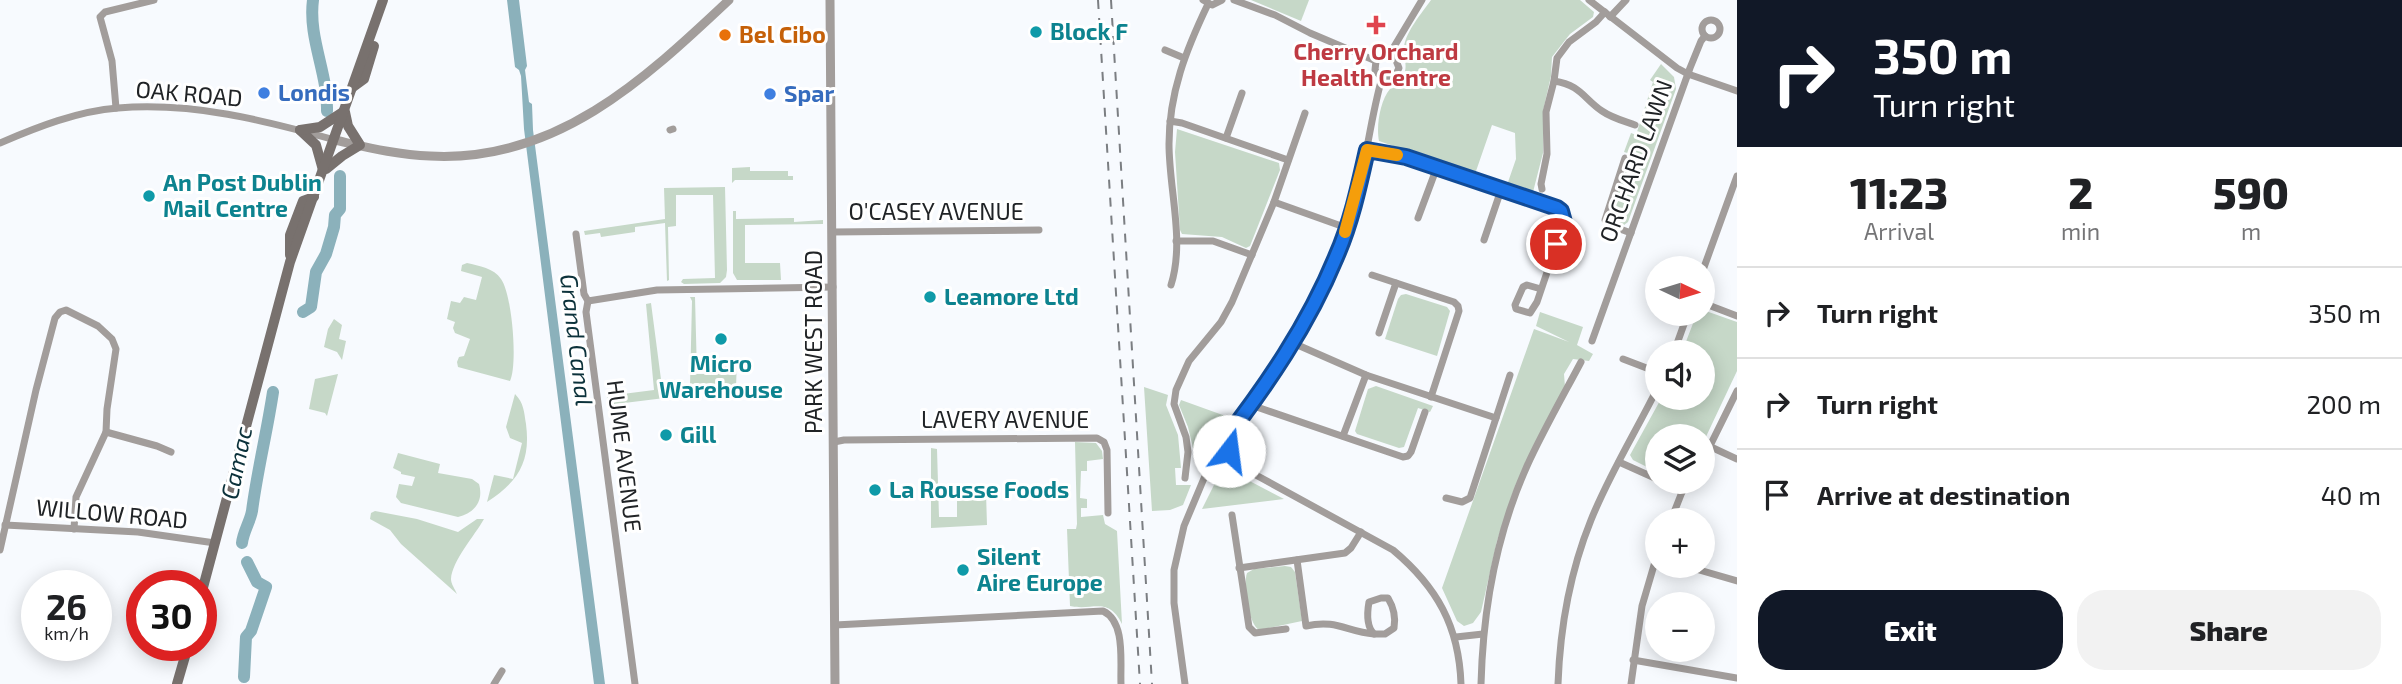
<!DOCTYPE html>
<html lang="en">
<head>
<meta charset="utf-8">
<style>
	:root { --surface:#fff; --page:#f2f2f2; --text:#202124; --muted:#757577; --line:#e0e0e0; --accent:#111827 }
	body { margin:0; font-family:"Exo 2",sans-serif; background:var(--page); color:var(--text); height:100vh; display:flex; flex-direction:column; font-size:26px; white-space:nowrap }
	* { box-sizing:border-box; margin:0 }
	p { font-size:23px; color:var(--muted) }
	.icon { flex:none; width:38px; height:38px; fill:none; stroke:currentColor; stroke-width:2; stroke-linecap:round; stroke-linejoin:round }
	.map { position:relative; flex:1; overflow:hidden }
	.drawer { display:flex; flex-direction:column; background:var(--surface); width:665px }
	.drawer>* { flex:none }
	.top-card { background:#111827; color:#fff; overflow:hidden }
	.needle { width:46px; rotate:94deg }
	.tools { position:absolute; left:1645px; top:256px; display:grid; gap:14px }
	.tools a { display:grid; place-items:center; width:70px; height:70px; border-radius:50%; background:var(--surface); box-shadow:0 4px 18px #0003; font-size:35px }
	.speed { position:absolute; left:21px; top:570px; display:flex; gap:14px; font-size:35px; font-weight:700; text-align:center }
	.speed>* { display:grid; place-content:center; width:91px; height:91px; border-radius:50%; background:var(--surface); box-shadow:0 4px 18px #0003; line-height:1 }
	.speed small { font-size:18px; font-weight:400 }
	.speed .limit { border:10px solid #d22; background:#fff; color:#111 }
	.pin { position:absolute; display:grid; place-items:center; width:60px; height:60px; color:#fff; margin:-30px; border:4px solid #fff; border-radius:50%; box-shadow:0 2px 7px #0007 }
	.me { position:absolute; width:77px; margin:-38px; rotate:15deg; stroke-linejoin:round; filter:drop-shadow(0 0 5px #0008) }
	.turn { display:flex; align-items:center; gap:24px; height:147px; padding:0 21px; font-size:32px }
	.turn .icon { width:91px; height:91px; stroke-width:2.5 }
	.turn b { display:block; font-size:49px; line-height:60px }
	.eta { display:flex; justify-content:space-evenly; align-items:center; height:119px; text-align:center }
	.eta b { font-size:42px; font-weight:800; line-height:49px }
	.button { display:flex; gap:14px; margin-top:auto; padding:14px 21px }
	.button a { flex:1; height:80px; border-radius:28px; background:var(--accent); color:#fff; font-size:28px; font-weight:800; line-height:80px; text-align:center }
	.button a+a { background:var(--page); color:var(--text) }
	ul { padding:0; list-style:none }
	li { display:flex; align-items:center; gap:21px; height:91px; padding:0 21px; border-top:2px solid var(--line) }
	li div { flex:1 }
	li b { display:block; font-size:26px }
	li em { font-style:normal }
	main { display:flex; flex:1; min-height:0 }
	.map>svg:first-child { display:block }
	.green { fill:#c6d8c8 }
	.water { fill:#8bb1bb }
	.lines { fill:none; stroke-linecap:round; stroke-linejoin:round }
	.river { stroke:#8bb1bb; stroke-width:12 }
	.minor { stroke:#a29d9b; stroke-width:7 }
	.tertiary { stroke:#a29d9b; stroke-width:9 }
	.secondary { stroke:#78716e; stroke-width:10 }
	.rail { stroke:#7b7e82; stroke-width:2; stroke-dasharray:9 9; stroke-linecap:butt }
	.route-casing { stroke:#114b97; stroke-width:18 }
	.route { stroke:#1a73e8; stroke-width:12 }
	.slow { stroke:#f59e0b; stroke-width:12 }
	.health-dot { fill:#e0444e; stroke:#fff; stroke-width:2.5 }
	.culture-dot { fill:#0f9aa8; stroke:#fff; stroke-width:2.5 }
	.food-dot { fill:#e8710a; stroke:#fff; stroke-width:2.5 }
	.shop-dot { fill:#3f7fe0; stroke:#fff; stroke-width:2.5 }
	.labels { text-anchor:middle; stroke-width:6; stroke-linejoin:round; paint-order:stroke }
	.culture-label { font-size:23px; font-weight:bold; fill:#0d838f; stroke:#fff; text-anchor:start }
	.food-label { font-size:23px; font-weight:bold; fill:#c56008; stroke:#fff; text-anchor:start }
	.health-label { font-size:23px; font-weight:bold; fill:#be3a42; stroke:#fff }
	.shop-label { font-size:23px; font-weight:bold; fill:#366cbe; stroke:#fff; text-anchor:start }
	.street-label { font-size:23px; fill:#202326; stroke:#fff }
	.water-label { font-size:24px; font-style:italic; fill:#0c323b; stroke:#fff }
</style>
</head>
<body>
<main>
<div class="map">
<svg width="1737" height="684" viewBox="0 0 1737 684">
	<rect width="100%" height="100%" fill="#f7fafe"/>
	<g class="green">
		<polygon points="1251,0 1309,0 1301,21"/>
		<path d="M1431 0H1580L1594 12 1593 17 1570 34 1552 57 1551 76 1543 111V153L1533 192 1507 185 1516 159 1515 133 1492 125 1475 174 1379 141C1376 126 1380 101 1390 89 1395 83 1401 82 1404 74 1408 65 1403 56 1404 47 1406 31 1422 13 1431 0Z"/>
		<polygon points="1661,64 1674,77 1676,89 1628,222 1624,225 1610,220 1609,216 1626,170 1632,170 1634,166 1629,162 1631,154 1624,152 1631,133 1636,135 1653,82 1650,80"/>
		<polygon points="1177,129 1279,163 1280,170 1250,246 1246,248 1222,237 1182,234 1180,230 1175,152"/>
		<polygon points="750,167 750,171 788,171 788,176 793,176 793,180 735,180 732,183 732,168"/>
		<polygon points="725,187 727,270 726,277 720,283 684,284 681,282 683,279 715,278 713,195 676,195 676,226 668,227 669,280 667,281 665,223 635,227 635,232 601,237 600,233 585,235 584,231 665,219 664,188"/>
		<polygon points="733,211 736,211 736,219 794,218 794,222 823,220 823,224 745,225 745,263 780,263 781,280 737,280 733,273"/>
		<path d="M467 263C479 266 494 268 501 279 512 294 518 364 510 381L458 367 457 362 459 357 464 356 470 339 455 333 453 328 455 322 447 319 451 301 460 303 464 297 476 300 482 277 461 271 462 265Z"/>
		<polygon points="1406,294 1447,307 1450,311 1437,356 1385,339 1398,299 1401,295"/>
		<polygon points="690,297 695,297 697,374 708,374 708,362 710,360 732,360 737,358 736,388 698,389 697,394 608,405 607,396 654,390 646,304 651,303 662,387 690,386 692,301"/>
		<polygon points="1703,310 1737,322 1737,371 1703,443 1703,436 1657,436 1657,472 1633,460 1630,455 1662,397 1703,397 1703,352 1682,352 1697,313 1703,313"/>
		<polygon points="1540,312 1583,327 1577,345 1593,354 1589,361 1573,359 1564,374 1565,387 1515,486 1497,541 1481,612 1473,623 1464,626 1457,621 1442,588 1534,329 1569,342 1536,326"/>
		<polygon points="334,319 342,325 339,339 346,341 342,360 337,352 324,347 328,329"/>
		<polygon points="338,374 327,416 325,413 309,409 315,379"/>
		<polygon points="1376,386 1433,406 1430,412 1418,408 1404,447 1399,448 1357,434 1355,431 1368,389"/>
		<polygon points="1144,387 1168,395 1166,405 1178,435 1181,468 1175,468 1176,485 1191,485 1183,505 1170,510 1152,511"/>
		<path d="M515 394C524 403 524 412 526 424 531 462 518 482 487 502L494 475 513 479 522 443 510 438 506 427Z"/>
		<polygon points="1181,400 1231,418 1200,449 1193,448 1188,427 1179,405"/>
		<path d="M1075 442 1096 443 1102 451 1103 459 1087 461V471H1081L1080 498 1087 499V508H1081V517L1103 515 1105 524 1117 531 1122 624C1108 596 1093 611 1070 606L1067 529H1076L1077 524Z"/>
		<polygon points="931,448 937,449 939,517 957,517 957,498 963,498 964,494 986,493 987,525 931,528"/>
		<path d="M398 453 440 464 438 473 472 479 479 484C484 502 474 513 458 517L401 503 396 497 399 484 412 486 415 477 401 474V472L393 468Z"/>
		<polygon points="1226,474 1240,476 1284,499 1202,509 1217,479"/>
		<path d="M375 511 417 519 458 532 477 519H484C475 535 452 561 451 579 451 584 455 589 457 594L401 544 390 530 370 519 371 513Z"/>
		<path d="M1285 566 1291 567 1295 572 1302 621 1259 630C1248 623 1243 585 1247 573L1254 569Z"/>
	</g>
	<polygon class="water" points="507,0 519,0 527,66 525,70 529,102 532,104 533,130 605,684 594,684 524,129 521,76 519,70 515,67"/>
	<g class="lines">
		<g class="river">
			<path d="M313 0C308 38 328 73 327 111"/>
			<polyline points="303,312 311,307 316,272 326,254 334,227 335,215 340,209 340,176"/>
			<path d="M242 543C243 532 250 522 252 511 257 472 267 432 273 392"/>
			<polyline points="244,677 246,637 251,631 266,587 257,582 247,562"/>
		</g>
		<g class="minor">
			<polyline points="1203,0 1212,5 1222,0"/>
			<polyline points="1234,0 1275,15 1310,33 1376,61"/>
			<polyline points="1589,0 1677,68 1688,74 1737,91"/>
			<polyline points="1610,17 1626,0"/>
			<circle cx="1711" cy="29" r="9"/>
			<polyline points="1165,50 1184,58"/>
			<polyline points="1389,55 1422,0"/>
			<polyline points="1376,61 1375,70 1382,78"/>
			<polyline points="1382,78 1395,76 1399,68 1395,58 1389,55"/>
			<path d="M1554 81C1581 85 1583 98 1602 111 1612 118 1624 121 1635 125"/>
			<polyline points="116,108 112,61 100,17 105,12 154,0"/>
			<polyline points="1170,121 1182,123 1288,160"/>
			<polyline points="670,130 673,129"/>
			<polyline points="1226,138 1242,93"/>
			<path d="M0 143C37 127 78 111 118 108 193 102 263 120 335 140"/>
			<polyline points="1368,150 1406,157 1561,211 1564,222 1537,302 1530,313 1516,309 1515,305 1523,287 1527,285 1541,289"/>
			<polyline points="1625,158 1605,220 1609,225 1631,233"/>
			<polyline points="1542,189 1541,184 1547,154 1546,112 1554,81 1557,58 1569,42 1596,22 1605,12"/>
			<polyline points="1274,202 1347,228"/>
			<polyline points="1418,218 1437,167"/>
			<polyline points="832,232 1039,230"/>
			<polyline points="576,234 584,294 588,301 586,312 635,684"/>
			<polyline points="1484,240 1501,190"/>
			<polyline points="1176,241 1213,241 1252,255"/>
			<polyline points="1703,270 1737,176"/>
			<polyline points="1372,275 1454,302 1458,306 1459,311 1431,397"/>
			<path d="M1171 285C1185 241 1169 190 1169 144 1169 93 1186 50 1208 4"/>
			<polyline points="588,301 657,290 833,287"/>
			<polyline points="1703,303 1737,316"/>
			<polyline points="1379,333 1396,283"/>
			<polyline points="1592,341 1690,68 1701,41 1705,36"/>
			<polyline points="1293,343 1366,375 1496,418"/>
			<polyline points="1674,352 1688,313"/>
			<polyline points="1623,359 1657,372"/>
			<polyline points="1251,405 1403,457 1408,456 1411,452 1425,412"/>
			<polyline points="106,432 157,446 171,452"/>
			<polyline points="1343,436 1366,375"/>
			<polyline points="834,442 844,440 1097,438 1104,442 1107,450 1108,513"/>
			<circle cx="1217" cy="455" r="12"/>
			<path d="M1222 443C1281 368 1333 287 1357 194 1367 156 1371 116 1382 78"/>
			<polyline points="1711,447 1737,459"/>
			<polyline points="1703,460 1737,391"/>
			<path d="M1227 462 1254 474 1393 550C1437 587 1459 626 1461 684"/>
			<polyline points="1619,462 1657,479"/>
			<polyline points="1185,478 1188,452 1186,437 1174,404 1176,390 1189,361 1221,322 1232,302 1274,202 1305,113"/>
			<polyline points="1662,481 1682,492"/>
			<polyline points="1446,498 1462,502 1470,498 1510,375"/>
			<polyline points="1232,515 1249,627 1255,633 1286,629"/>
			<polyline points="1671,520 1682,492 1690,481"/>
			<polyline points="5,525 138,532 215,543"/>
			<polyline points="0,550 36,390 55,318 60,312 66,310 98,326 112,339 116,349 107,409 106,432 76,497 74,529"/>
			<path d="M1297 560 1306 626C1337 619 1347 632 1374 634"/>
			<polyline points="1682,565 1737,581"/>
			<polyline points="1239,568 1345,553 1351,548 1361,532"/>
			<path d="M1381 598H1388C1394 608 1396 617 1394 628L1385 634H1374C1366 626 1367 613 1369 602Z"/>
			<path d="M835 625 1103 611C1126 622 1120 662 1121 684"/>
			<polyline points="1456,637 1483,634"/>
			<polyline points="1633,660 1737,678"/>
			<polyline points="494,684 502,671"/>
			<polyline points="1185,684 1174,603 1174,570 1184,526 1210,464"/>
			<path d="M1481 684C1483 609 1496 535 1527 466 1543 431 1563 396 1581 362"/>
			<path d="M1558 684C1560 628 1570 572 1591 520 1609 475 1635 433 1657 389"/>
			<polyline points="1631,684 1642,606 1657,555"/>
		</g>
		<g class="tertiary">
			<polyline points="830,0 835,684"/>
			<path d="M335 140C366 147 397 155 430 156 555 163 644 80 729 0"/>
		</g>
		<g class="secondary">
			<polyline points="353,87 364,79 374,46"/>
			<polyline points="300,130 316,145 323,170"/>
			<polyline points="300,130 320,127 343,112"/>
			<polyline points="326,169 342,156 360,145 348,126 345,112"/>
			<polyline points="290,255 290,235 303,201 314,197"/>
			<polyline points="201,595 290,262 383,0"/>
			<polyline points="177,684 188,646"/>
		</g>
		<g class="rail">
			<polyline points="1098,0 1140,684"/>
			<polyline points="1111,0 1152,684"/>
		</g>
	</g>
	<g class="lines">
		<g class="route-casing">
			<path id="route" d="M1229 451 1222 443C1267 385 1308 325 1336 257 1351 223 1359 186 1367 150L1406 157 1557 208 1561 211 1564 222 1556 244"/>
		</g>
		<use href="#route" class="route"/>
		<polyline class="slow" points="1345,232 1367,150 1397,155"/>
	</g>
	<path class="health-dot" d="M1372.5 14.5h7v7h7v7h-7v7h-7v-7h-7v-7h7z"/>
	<g class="culture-dot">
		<circle cx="1036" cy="32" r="7"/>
		<circle cx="149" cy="196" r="7"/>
		<circle cx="930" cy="297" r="7"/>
		<circle cx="721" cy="339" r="7"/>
		<circle cx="666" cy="435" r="7"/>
		<circle cx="875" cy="490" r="7"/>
		<circle cx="963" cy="570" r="7"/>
	</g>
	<circle class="food-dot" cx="725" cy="35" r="7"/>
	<g class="shop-dot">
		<circle cx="264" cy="93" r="7"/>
		<circle cx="770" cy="94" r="7"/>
	</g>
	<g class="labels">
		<g class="culture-label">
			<text x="1050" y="40">Block F</text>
			<text x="163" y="191">An Post Dublin<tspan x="163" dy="26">Mail Centre</tspan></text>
			<text x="944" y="305">Leamore Ltd</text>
			<text x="721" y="372" text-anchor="middle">Micro<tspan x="721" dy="26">Warehouse</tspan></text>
			<text x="680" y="443">Gill</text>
			<text x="889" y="498">La Rousse Foods</text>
			<text x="977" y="565">Silent<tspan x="977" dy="26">Aire Europe</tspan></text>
		</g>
		<g class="food-label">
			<text x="739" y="43">Bel Cibo</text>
		</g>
		<g class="health-label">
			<text x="1376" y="60">Cherry Orchard<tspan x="1376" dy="26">Health Centre</tspan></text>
		</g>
		<g class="shop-label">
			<text x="278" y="101">Londis</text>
			<text x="784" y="102">Spar</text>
		</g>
		<g class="street-label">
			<text transform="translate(189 94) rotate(5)" y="8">OAK ROAD</text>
			<text transform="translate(1636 161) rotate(-70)" y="8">ORCHARD LAWN</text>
			<text x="936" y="220">O'CASEY AVENUE</text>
			<text transform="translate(814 342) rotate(-90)" y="8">PARK WEST ROAD</text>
			<text x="1005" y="428">LAVERY AVENUE</text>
			<text transform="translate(624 456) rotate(83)" y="8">HUME AVENUE</text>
			<text transform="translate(112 514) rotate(5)" y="8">WILLOW ROAD</text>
		</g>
		<g class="water-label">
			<text transform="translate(576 340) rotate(83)" y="8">Grand Canal</text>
			<text transform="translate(237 463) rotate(-78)" y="8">Camac</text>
		</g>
	</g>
</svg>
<div class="tools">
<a><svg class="needle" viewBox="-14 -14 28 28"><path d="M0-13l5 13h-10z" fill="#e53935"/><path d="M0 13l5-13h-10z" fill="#757577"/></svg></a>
<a><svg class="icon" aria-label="sound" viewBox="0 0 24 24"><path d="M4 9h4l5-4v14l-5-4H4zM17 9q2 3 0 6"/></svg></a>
<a><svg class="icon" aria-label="layers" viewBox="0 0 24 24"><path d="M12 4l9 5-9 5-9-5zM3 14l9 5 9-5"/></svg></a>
<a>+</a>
<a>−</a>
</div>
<div class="speed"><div>26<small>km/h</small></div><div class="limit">30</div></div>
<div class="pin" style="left:1556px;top:244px;background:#d93025"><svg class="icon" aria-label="arrive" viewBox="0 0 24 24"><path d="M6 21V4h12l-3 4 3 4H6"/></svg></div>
<svg class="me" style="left:1229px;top:451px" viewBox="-20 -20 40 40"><circle r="19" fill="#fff"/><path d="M0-13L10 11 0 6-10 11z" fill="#1a73e8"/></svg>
</div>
<section class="drawer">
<div class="top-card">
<div class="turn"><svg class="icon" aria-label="right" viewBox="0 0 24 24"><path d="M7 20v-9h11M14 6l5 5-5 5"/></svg><div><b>350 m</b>Turn right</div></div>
</div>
<div class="eta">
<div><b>11:23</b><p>Arrival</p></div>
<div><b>2</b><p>min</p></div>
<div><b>590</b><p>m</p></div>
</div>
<ul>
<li><svg class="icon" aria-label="right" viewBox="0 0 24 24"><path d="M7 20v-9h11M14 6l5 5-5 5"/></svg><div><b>Turn right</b></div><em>350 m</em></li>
<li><svg class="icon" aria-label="right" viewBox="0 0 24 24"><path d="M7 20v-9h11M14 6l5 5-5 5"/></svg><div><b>Turn right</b></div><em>200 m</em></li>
<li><svg class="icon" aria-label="arrive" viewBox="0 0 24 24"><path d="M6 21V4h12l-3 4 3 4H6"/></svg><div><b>Arrive at destination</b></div><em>40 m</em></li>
</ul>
<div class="button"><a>Exit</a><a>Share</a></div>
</section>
</main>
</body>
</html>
